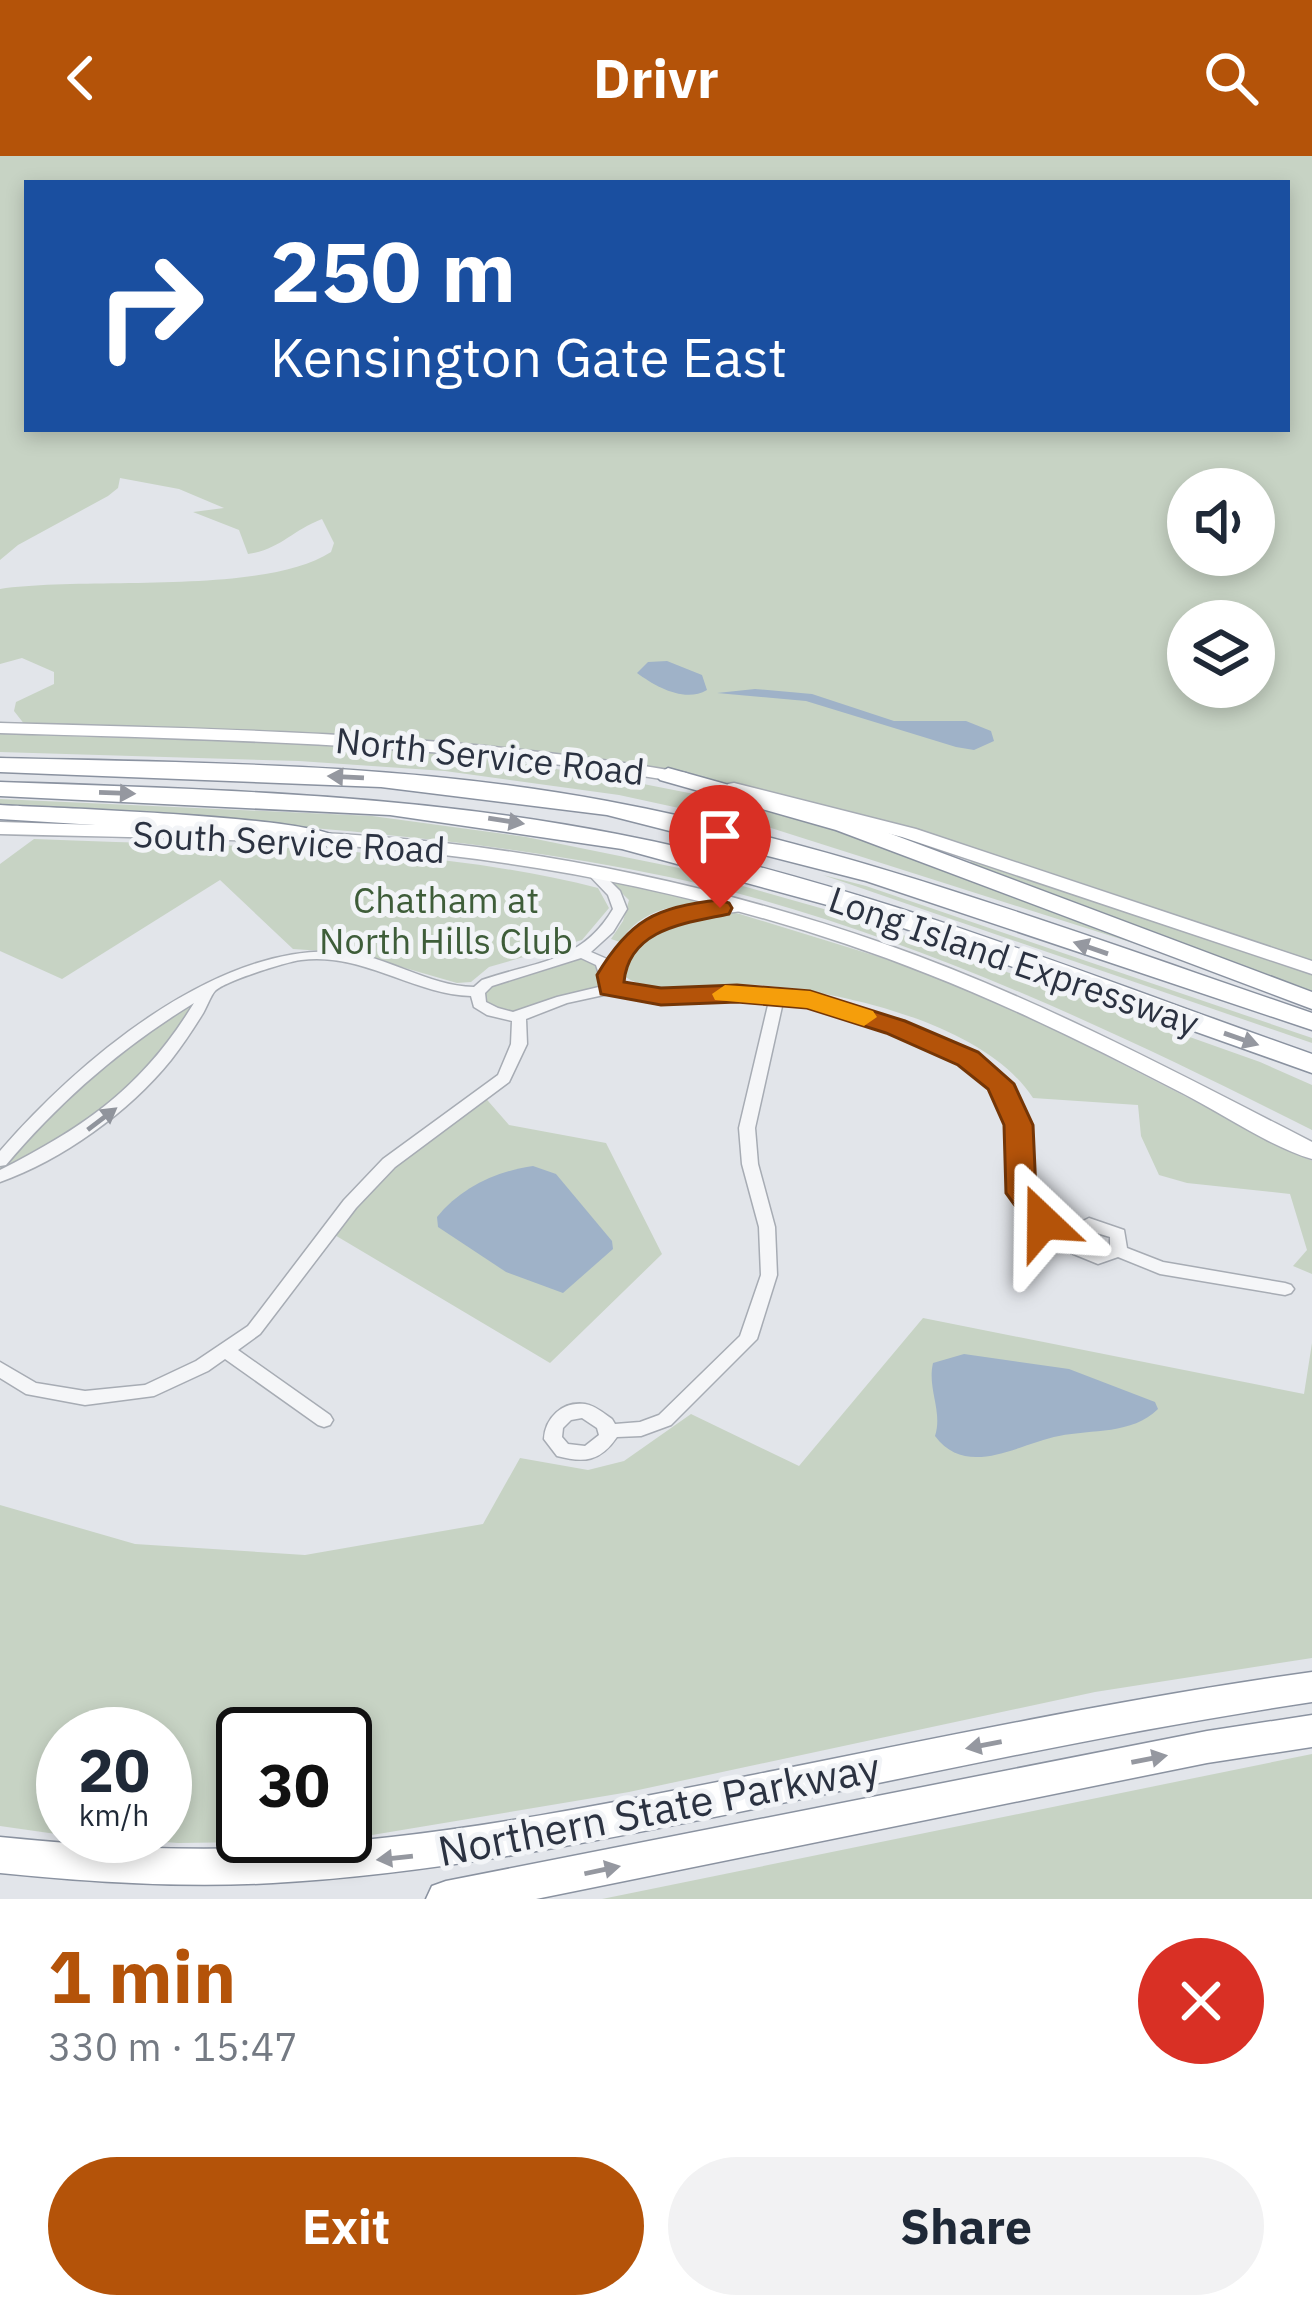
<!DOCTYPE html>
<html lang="en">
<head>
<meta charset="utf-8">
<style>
	:root { --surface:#fff; --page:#f2f2f3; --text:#1f2937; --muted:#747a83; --accent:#b45309 }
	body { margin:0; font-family:"IBM Plex Sans",sans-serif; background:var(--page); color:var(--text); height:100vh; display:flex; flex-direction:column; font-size:45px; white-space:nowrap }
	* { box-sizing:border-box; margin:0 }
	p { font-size:39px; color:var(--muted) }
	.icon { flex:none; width:66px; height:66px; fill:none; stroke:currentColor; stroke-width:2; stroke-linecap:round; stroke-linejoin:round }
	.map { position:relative; height:1743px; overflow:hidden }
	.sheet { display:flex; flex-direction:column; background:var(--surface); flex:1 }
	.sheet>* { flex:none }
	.banner { position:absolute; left:24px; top:24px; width:1266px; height:252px; border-radius:0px; box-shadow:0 6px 18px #0003; background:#1a4fa0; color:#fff; overflow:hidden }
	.controls { position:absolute; left:1167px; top:312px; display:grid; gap:24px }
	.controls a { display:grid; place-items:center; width:108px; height:108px; border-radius:50%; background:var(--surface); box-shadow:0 6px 18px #0003; font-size:60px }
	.speed { position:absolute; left:36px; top:1551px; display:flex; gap:24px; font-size:60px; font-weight:700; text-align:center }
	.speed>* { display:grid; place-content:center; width:156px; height:156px; border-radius:50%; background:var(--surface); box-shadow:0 6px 18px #0003; line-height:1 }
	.speed small { font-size:30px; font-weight:400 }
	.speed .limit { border:6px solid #111; border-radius:18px; background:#fff; color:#111 }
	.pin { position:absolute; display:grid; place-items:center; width:102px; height:102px; color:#fff; margin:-123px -51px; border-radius:50% 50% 50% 0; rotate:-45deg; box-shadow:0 0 12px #0007 }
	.pin .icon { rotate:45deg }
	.me { position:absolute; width:132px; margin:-66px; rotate:337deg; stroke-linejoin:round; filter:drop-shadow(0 0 9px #0008) }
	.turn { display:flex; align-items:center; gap:42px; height:252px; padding:0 48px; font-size:54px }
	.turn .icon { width:156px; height:156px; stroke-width:2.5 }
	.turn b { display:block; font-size:84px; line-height:102px }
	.round { display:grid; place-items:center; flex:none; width:126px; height:126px; border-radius:63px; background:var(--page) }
	.headline { display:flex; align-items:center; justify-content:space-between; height:204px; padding:0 48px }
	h1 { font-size:72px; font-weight:700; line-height:90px; color:var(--accent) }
	.action { display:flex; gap:24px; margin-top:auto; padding:24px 48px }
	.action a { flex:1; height:138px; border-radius:72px; background:var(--accent); color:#fff; font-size:48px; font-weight:700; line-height:138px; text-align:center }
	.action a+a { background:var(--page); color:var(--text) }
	header { display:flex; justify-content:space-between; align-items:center; height:156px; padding:0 48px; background:var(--accent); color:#fff; font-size:54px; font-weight:700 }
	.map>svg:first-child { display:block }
	.green { fill:#c7d3c4; fill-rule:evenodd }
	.water { fill:#9fb2c8 }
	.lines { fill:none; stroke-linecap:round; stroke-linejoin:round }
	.minor-casing { stroke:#a7acb4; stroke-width:3 }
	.secondary-casing { stroke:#a7acb4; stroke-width:3 }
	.motorway-casing { stroke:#8a92a0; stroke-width:3 }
	.minor { fill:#f5f6f8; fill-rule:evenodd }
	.secondary { fill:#fff; fill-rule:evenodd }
	.motorway { fill:#fff; fill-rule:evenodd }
	.oneway { fill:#9598a0 }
	.oneway2 { fill:#90949c }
	.route { fill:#b45309; stroke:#753606; stroke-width:3 }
	.slow { fill:#f59e0b }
	.labels { text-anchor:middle; stroke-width:10; stroke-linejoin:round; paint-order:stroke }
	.street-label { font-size:36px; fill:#2b3241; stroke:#f2f4f7 }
	.park-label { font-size:36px; fill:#3e5d39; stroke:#f2f4f7 }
	.near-street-label { font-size:42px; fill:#2b3241; stroke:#f2f4f7 }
</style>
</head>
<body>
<header><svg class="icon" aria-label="back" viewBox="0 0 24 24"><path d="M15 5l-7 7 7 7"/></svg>Drivr<svg class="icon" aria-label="search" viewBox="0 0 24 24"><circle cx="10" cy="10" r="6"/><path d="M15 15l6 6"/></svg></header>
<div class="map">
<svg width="1312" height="1743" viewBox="0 0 1312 1743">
	<rect width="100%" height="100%" fill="#e2e5ea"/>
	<g class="green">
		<path d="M0 0H1312V812L985 702 778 642 467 592 25 569 14 555 16 546 54 528V516L22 502 0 508V433C86 420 263 440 331 396L334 387 322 363C291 375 281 393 248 398L239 374 193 356 224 352 179 333 120 322 118 332 108 340 18 389 0 404ZM27 27H1287V273H27ZM1188 333H1254V399H1188ZM1188 465H1254V531H1188Z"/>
		<polygon points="0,578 336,588 478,600 623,624 790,657 1215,813 771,672 619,639 445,615 299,605 0,596"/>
		<path d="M0 643 372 660 526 681 679 712 852 761 1260 906 1312 929V974C1114 874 888 767 669 721 449 675 225 665 0 652Z"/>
		<path d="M34 683C215 691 423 687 598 732L609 752 582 784 489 811 471 826 457 827 353 797 293 793 220 724 62 823 0 795V708Z"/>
		<polygon points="972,705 1312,818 1312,837 968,707"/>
		<polygon points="823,719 866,730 1312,882 1312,887"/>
		<path d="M605 721 716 747C679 747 641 752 620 786L611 783 623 765 629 744Z"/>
		<path d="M704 755H730L925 815 1014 853 1312 1005V1118L1293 1110 1307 1094 1290 1038 1187 1027 1159 1019 1141 980 1138 949 1033 942C985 868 844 836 760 829 719 826 659 844 624 820L622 807 662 767Z"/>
		<polygon points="584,798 602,806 611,832 510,862 479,848 487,827"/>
		<polygon points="208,835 141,929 0,1021 0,1005 70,930"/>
		<polygon points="482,938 509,969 606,987 662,1098 550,1207 328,1075 350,1048"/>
		<path d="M923 1162 1304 1238 1312 1187V1502L1095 1536 629 1636 336 1685 178 1687 81 1680H165V1578H63V1679L0 1670V1349L135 1388 305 1399 483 1368 520 1302 588 1314 624 1305 691 1258 799 1310ZM243 1578H345V1680H243Z"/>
		<polygon points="1312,1598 1312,1743 602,1743"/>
	</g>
	<g class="water">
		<path d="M667 505 702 519 707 534C685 547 656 531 637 517L648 506Z"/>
		<polygon points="755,533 812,538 894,565 966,565 991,575 994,585 974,594 956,591 806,545 717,537"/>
		<path d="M533 1010 556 1018 612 1085 613 1093 563 1137 506 1116 438 1071 437 1061C460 1032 497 1015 533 1010Z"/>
		<path d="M964 1198 1069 1213 1155 1246 1158 1253C1132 1279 1092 1273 1059 1280 1018 1288 967 1323 935 1280 943 1255 927 1233 933 1207Z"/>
	</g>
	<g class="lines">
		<g class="minor-casing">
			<path id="minor" d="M592 711 597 712 620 735 627 753 613 776 591 796 607 803 610 808C634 771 666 753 709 749 723 748 736 746 748 752 734 759 716 756 700 759 659 764 637 790 615 822L617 828C684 838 754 828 821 841 863 850 904 868 943 886 967 897 996 908 1010 933 1042 989 1006 1029 1069 1072L1089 1062 1124 1074 1127 1092 1163 1106 1285 1127 1291 1129 1294 1133 1291 1137 1285 1139 1160 1118 1118 1101 1098 1108 1071 1097C1061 1074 1030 1068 1017 1035 1005 1003 1014 967 996 935 977 903 867 862 830 852 814 848 799 847 783 846L755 972 758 1008 775 1071 777 1119 757 1183 671 1269 641 1280 617 1281C600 1306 584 1307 557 1300L544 1283C545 1262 562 1245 585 1248 594 1249 605 1258 612 1263L615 1268 640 1266 659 1259 740 1180 761 1119 759 1071 742 1008 739 972 769 845 659 842 613 837 567 847 526 863 527 888 509 926 395 1011 356 1052 260 1178 238 1194 330 1259 333 1264 330 1269 324 1271 318 1269 225 1203 208 1215 154 1240 85 1249 26 1238 0 1222V1206L36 1227 85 1235 145 1229 196 1205 248 1170 344 1044 383 1003 498 919 511 888 512 865 487 859 474 851 471 840C412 838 363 796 301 804 286 806 225 825 215 835 211 839 206 853 202 859 192 875 182 890 171 904 129 956 62 1004 0 1026V1014C85 971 143 931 194 847 122 891 60 945 6 1009L0 1010V995C77 906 216 787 341 796 387 799 427 830 474 831L482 824C536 805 581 807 613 753L608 739 585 715ZM581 802 596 809 603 830 557 841 513 856 498 852 486 846 485 837 492 830ZM1090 1075 1110 1081V1092L1099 1096 1084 1090 1082 1079ZM582 1262 597 1272 599 1279 585 1290 568 1288 562 1281 563 1272 571 1264Z"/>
		</g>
		<g class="secondary-casing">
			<g id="secondary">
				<path d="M0 567C230 573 459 577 686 617L695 622 686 627C459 588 230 584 0 577Z"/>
				<polygon points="734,627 916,673 1312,805 1312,818 902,681 728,636 725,632 728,628"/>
				<path d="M0 666C148 671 296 671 444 687 593 704 742 738 885 788 1033 840 1172 914 1312 986V1003C1269 990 1223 958 1182 937 1099 894 1015 852 928 818 773 757 609 718 444 699 297 682 148 682 0 678Z"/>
			</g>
		</g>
		<g class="motorway-casing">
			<g id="motorway">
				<path d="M0 602C202 607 407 607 607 645 849 690 1080 778 1312 857V874L866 725 607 659 381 631 0 616Z"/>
				<polygon points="668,612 854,664 1312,836 1312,853 836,674 660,624 656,619"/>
				<path d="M0 626C207 633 414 638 617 678 856 724 1084 818 1312 898V917L875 762 622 693 390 659 0 640Z"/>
				<path d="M0 649C51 652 315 660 340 683L328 690 254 679 0 663Z"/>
				<path d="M1312 1516V1546C1126 1574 942 1614 758 1652 597 1685 436 1718 273 1727 181 1732 91 1726 0 1717V1681C91 1690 181 1696 272 1691 436 1683 597 1650 758 1618 942 1581 1126 1542 1312 1516Z"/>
				<polygon points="1312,1559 1312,1591 1207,1607 536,1743 426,1743 432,1730 446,1725 1207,1575"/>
			</g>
		</g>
		<use href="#minor" class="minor"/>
		<use href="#secondary" class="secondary"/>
		<use href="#motorway" class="motorway"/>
	</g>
	<defs><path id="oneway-solid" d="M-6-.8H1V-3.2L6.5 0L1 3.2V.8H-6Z" transform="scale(3)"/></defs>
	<g class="oneway">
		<use href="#oneway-solid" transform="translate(346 621) rotate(-177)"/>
		<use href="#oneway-solid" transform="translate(117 637) rotate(2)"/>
		<use href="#oneway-solid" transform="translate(506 665) rotate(9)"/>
		<use href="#oneway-solid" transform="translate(1091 792) rotate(-161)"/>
		<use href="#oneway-solid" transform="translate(1241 883) rotate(19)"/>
		<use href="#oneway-solid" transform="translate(984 1589) rotate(169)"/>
		<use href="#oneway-solid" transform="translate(1149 1603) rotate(-11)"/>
		<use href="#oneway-solid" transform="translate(395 1702) rotate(174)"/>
		<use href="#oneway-solid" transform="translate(602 1714) rotate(-12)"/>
	</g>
	<use class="oneway2" href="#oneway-solid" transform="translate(102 963) rotate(-37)"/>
	<path class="route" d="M720 744 729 747 732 752 729 758C687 767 629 772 624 826L661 832 737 829 810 835 905 865 978 896 1014 928 1033 969 1036 1035 1058 1066 1053 1073H1032L1006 1037 1004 969 988 933 958 909 886 877 807 852 737 846 661 849 601 838 597 819C629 765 656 750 720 744Z"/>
	<polygon class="slow" points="725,829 810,835 873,855 877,861 864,870 807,852 715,844 712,838"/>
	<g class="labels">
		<g class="street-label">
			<text transform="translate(490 600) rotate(6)" y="13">North Service Road</text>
			<text transform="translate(289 686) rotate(3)" y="13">South Service Road</text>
			<text transform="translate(1014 805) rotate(19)" y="13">Long Island Expressway</text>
		</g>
		<g class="park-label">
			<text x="446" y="757">Chatham at<tspan x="446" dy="41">North Hills Club</tspan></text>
		</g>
		<g class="near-street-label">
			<text transform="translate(659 1653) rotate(-11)" y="15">Northern State Parkway</text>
		</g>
	</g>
</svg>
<div class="controls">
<a><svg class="icon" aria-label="sound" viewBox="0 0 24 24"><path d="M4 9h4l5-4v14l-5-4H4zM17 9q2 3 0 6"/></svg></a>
<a><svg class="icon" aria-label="layers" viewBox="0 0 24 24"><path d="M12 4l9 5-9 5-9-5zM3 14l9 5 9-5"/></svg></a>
</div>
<div class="speed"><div>20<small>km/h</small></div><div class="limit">30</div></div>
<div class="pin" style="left:720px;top:752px;background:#d93025"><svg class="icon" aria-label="arrive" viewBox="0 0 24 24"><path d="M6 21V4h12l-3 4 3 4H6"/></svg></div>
<svg class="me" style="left:1043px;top:1066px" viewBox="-20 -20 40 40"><path d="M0-17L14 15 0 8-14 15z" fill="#b45309" stroke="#fff" stroke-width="4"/></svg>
<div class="banner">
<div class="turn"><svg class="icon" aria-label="right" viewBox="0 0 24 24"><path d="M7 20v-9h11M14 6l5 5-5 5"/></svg><div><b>250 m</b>Kensington Gate East</div></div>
</div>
</div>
<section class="sheet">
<div class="headline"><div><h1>1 min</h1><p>330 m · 15:47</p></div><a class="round" style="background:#d93025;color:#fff"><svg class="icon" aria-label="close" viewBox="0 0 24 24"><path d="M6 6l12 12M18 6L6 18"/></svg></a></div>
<div class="action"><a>Exit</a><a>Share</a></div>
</section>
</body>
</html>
